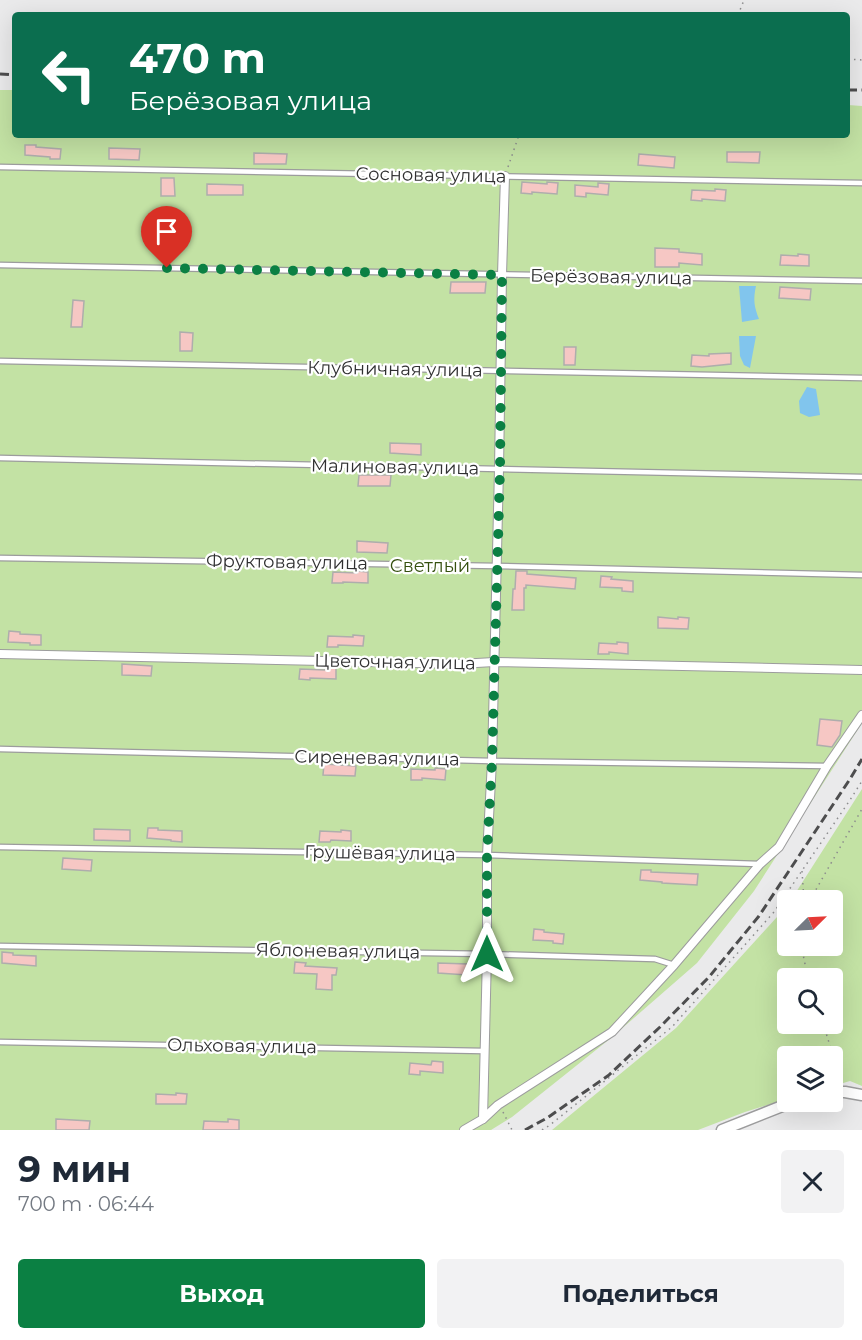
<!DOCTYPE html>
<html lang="ru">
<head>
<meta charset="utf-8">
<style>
	:root { --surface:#fff; --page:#f2f2f3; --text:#1f2937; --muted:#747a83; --accent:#0b8043 }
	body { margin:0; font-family:Montserrat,sans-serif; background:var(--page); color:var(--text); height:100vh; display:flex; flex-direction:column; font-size:22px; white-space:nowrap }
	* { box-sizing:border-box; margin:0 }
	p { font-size:20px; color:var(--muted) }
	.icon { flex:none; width:33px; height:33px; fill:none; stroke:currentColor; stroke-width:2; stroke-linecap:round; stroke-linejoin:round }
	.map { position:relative; height:1130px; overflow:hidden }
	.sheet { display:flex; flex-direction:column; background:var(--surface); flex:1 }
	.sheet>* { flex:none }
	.guide { position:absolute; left:12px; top:12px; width:838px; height:126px; border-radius:6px; box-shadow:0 6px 24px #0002; background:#0b6e4f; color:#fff; overflow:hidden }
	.needle { width:39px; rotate:66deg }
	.controls { position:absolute; left:777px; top:890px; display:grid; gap:12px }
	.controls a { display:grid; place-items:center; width:66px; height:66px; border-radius:6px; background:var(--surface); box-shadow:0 6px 24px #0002; font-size:30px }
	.pin { position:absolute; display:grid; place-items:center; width:51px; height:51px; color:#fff; margin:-62px -26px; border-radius:50% 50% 50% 0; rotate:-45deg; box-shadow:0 0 6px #0007 }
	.pin .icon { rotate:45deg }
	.me { position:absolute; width:66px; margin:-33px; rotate:0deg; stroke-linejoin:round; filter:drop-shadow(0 0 4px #0008) }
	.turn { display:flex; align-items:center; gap:21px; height:126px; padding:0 18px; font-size:27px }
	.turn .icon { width:78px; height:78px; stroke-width:2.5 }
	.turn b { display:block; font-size:42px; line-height:51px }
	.round { display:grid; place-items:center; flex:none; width:63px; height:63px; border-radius:6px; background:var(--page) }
	.overview { display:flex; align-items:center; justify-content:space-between; height:102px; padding:0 18px }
	h1 { font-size:36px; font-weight:700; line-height:45px }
	.button { display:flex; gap:12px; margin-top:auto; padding:12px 18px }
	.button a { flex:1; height:69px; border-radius:6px; background:var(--accent); color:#fff; font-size:24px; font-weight:700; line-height:69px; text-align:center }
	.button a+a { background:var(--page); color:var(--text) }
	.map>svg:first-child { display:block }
	.green { fill:#c3e2a4; fill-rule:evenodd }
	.water { fill:#81c5ed }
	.building { fill:#f6c7c4; stroke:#aeadac; stroke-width:1.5 }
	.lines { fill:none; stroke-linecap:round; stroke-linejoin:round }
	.service-casing { stroke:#9c9c9d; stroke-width:7 }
	.minor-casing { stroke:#9c9c9d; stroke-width:10 }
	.tertiary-casing { stroke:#9c9c9d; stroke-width:13 }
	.path { stroke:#8c8c8d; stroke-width:1.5; stroke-dasharray:1.5 4.5; stroke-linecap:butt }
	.service { stroke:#fff; stroke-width:4.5 }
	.minor { stroke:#fff; stroke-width:8 }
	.tertiary { stroke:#fff; stroke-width:10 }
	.rail { stroke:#4d4d4e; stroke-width:3; stroke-dasharray:9 4.5; stroke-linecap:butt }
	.route { stroke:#0b8043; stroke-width:10; stroke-dasharray:0 18 }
	.labels { text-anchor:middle; stroke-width:4.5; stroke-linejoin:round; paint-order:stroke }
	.street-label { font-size:18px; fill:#303031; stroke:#fff }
	.park-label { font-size:18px; fill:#35500f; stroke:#fff }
</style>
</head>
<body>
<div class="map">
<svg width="862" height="1130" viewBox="0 0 862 1130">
	<rect width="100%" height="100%" fill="#eaeaeb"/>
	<g class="green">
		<polygon points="0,90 15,90 15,135 848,135 848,105 862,106 862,723 754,891 697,963 611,1038 512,1117 491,1130 0,1130"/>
		<path d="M862 789V1086L850 1081 833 1086 832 1056H788L787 1099 745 1112 698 1130H552L676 1028 787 906 788 945H832V900H791ZM788 978H832V1023H788Z"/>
	</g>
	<g class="water">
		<path d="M739 286H756C753 299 754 307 759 319L742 322Z"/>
		<polygon points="739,336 756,336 750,368 744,365 740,356"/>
		<polygon points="807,387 816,389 820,415 809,417 800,413 799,401"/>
	</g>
	<g class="building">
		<polygon points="25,145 36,145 36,147 61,149 60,159 50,159 50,157 25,155"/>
		<polygon points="109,148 140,149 139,160 109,159"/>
		<polygon points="727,152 760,152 759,163 727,162"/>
		<polygon points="254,153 287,154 286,164 254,164"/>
		<polygon points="639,154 675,157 674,168 638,165"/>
		<polygon points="161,178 174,178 175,196 161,196"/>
		<polygon points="522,182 547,184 547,182 558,183 557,194 532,192 532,194 521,193"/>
		<polygon points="598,183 609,184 608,195 586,193 586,197 575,196 575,185 598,187"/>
		<polygon points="207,184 243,185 243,195 207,195"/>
		<polygon points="715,189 726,190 725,201 702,199 702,201 691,200 692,190 715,191"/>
		<polygon points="655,248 679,249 679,252 702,254 702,265 679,263 679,267 655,267"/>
		<polygon points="798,254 809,255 809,266 780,265 781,255 798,256"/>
		<polygon points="451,282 486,282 485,293 450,293"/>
		<polygon points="780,287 811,289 810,300 779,298"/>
		<polygon points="73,300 84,301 82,327 71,327"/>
		<polygon points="180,332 193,333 192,351 180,351"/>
		<polygon points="564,347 576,347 575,365 564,365"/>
		<polygon points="731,353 731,364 702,367 691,366 692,355 709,356 709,354"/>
		<polygon points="390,443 421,444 421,455 390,453"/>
		<polygon points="359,475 391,475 390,486 358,486"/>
		<polygon points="357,541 388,543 387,553 357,552"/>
		<polygon points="357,571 368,572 368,583 343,582 343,583 332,583 333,572 357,573"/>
		<polygon points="516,571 527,571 527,574 576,578 575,589 526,585 526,588 524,588 524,610 512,610 513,589 515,589"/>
		<polygon points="601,576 612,577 611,579 633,581 633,592 622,591 622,588 600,587"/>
		<polygon points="658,617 678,619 678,617 689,618 688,629 658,628"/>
		<polygon points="9,631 20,632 20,634 41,635 41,645 30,645 30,643 8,642"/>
		<polygon points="353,635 364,636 363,646 338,645 338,647 327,647 328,636 353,637"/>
		<polygon points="617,642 628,643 628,654 609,652 609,654 598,654 599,643 617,644"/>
		<polygon points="122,664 152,666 151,676 122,675"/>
		<polygon points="325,668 336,668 336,679 310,678 310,680 299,679 300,669 325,670"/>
		<polygon points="820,719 842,721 840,735 832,747 817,745"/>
		<polygon points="324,764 356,766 355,776 323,775"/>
		<polygon points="435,768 446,769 445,780 422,778 422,780 411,780 411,769 435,770"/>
		<polygon points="148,828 158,828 158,830 182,831 182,842 171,841 171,840 147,838"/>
		<polygon points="94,829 130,830 130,841 94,840"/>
		<polygon points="341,830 351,831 351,841 331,840 330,842 319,842 320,831 341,832"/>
		<polygon points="63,858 92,860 91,871 62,869"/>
		<polygon points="641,870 651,870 651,872 698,874 697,885 662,883 662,882 640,880"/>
		<polygon points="534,929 544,930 544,932 564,934 563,944 553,943 553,941 533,940"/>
		<polygon points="2,952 13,953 13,955 36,956 36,966 2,963"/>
		<polygon points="295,962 306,963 305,966 337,968 336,975 332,975 332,990 316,989 317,974 294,973"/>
		<polygon points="438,963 468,964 467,975 438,973"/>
		<polygon points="432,1061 443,1062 443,1073 420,1071 420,1075 409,1074 410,1063 431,1065"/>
		<polygon points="176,1093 187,1094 186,1104 156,1104 156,1094 176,1095"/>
		<polygon points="56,1119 90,1121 89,1130 56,1130"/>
		<polygon points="228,1119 239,1120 239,1130 203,1130 204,1121 228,1122"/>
	</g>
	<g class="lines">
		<g class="service-casing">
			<g id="service">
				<polyline points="0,167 862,183"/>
				<polyline points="0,265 862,281"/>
				<polyline points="0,361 862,378"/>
				<polyline points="0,458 862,477"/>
				<polyline points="0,558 497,566 862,575"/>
				<polyline points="0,749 492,761 827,766"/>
				<polyline points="0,847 487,855 759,864"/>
				<polyline points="0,946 487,954 655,959 674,965"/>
				<polyline points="0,1042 484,1051"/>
			</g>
		</g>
		<g class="minor-casing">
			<g id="minor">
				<polyline points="0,654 459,664 494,662 862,670"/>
				<polyline points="483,1119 498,1105 612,1032 674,965 760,864 779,847 827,766 862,715"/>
				<polyline points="464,1130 483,1119 487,954 487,855 492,761 499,469 502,275 505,176"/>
			</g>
		</g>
		<g class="tertiary-casing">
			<g id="tertiary">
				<polyline points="832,1092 845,1092 862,1095"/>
				<polyline points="722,1130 795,1101"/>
			</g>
		</g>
		<g class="path">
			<polyline points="738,15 744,0"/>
			<polyline points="848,59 862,60"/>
			<polyline points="508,167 519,135"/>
			<polyline points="802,871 804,900"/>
			<polyline points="810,900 862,809"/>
			<polyline points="801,945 808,978"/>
			<polyline points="823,1023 838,1072 834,1083"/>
			<polyline points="503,1112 512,1130"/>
			<polyline points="542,1130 550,1125 672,1027 774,912 850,800 862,781"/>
		</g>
		<use href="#service" class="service"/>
		<use href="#minor" class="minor"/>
		<use href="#tertiary" class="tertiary"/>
		<g class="rail">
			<polyline points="0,74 15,75"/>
			<polyline points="848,90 862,90"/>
			<polyline points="525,1130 547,1118 609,1075 660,1027 709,977 759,916 850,779 862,759"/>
		</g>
	</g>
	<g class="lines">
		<polyline class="route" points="167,268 502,275 500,469 492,761 487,855 487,954"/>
	</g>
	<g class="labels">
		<g class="street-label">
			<text transform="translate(431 175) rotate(1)" y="6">Сосновая улица</text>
			<text transform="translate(611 277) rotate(1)" y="6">Берёзовая улица</text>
			<text transform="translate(395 369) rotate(1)" y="6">Клубничная улица</text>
			<text transform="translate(395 467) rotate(1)" y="6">Малиновая улица</text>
			<text transform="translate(287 562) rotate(1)" y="6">Фруктовая улица</text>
			<text transform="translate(395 662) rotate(1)" y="6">Цветочная улица</text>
			<text transform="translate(377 758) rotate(1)" y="6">Сиреневая улица</text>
			<text transform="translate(380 853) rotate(1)" y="6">Грушёвая улица</text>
			<text transform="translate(338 951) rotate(1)" y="6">Яблоневая улица</text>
			<text transform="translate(242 1046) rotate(1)" y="6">Ольховая улица</text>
		</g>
		<g class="park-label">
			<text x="430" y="572">Светлый</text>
		</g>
	</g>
</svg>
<div class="controls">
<a><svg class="needle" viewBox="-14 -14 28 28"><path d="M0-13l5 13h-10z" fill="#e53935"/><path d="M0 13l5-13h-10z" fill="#747a83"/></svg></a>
<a><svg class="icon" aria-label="search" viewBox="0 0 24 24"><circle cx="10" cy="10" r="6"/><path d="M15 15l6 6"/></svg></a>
<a><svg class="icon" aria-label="layers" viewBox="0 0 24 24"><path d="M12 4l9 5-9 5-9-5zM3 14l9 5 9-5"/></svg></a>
</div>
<div class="pin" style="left:167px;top:268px;background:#d93025"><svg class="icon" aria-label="arrive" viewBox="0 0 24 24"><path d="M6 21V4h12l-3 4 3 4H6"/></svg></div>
<svg class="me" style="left:487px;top:954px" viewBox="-20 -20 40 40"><path d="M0-17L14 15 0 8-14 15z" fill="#0b8043" stroke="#fff" stroke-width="4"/></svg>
<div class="guide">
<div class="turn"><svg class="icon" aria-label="left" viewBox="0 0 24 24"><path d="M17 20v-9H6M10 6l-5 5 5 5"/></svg><div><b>470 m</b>Берёзовая улица</div></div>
</div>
</div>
<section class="sheet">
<div class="overview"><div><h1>9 мин</h1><p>700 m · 06:44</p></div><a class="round"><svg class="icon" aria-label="close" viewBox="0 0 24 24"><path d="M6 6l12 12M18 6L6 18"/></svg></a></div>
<div class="button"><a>Выход</a><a>Поделиться</a></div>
</section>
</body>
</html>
